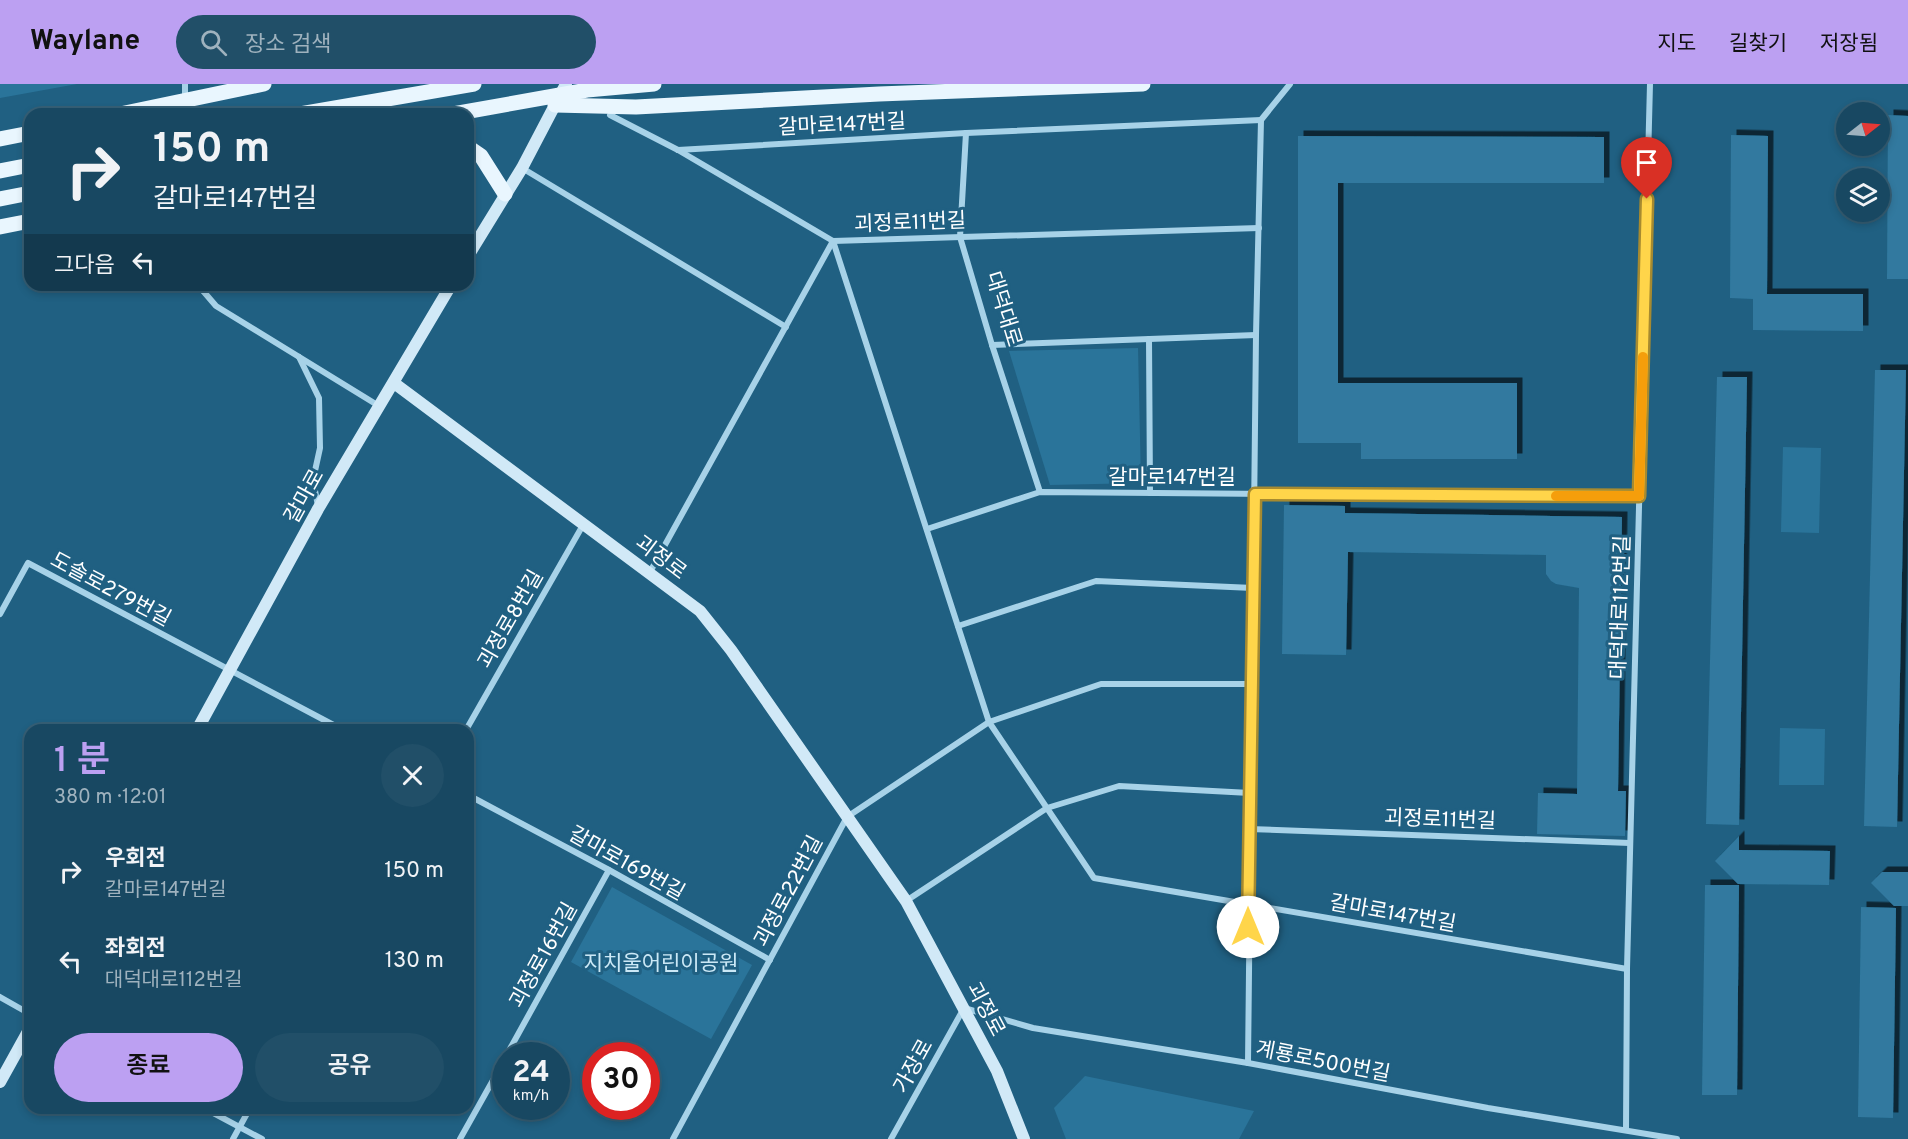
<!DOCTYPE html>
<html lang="ko">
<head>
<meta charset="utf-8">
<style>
	:root { --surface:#184862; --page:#214f68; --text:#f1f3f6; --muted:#9fb2be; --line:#366077; --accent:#bca0f2 }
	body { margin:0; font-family:Overpass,"Noto Sans KR",sans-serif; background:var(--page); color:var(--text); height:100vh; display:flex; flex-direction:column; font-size:22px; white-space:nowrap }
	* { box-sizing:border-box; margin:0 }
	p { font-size:20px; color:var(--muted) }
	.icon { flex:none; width:33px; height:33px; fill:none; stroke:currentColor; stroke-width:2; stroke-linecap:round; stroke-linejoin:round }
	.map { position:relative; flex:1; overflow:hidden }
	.details { position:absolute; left:24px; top:640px; width:450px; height:390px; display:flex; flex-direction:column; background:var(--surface); border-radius:18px; box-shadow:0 3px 9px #0003,0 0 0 2px var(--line) }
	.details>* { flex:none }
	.hud { position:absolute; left:24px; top:24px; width:450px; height:183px; border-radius:18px; box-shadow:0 3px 9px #0003,0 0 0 2px var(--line); background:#184862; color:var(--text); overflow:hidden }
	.needle { width:39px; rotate:73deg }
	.controls { position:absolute; left:1836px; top:18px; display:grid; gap:12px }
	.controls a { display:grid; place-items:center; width:54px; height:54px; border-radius:50%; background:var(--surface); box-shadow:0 3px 9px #0003,0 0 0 2px var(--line); font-size:30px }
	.speed { position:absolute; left:492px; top:958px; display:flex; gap:12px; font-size:30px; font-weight:700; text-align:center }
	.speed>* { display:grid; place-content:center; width:78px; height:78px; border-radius:50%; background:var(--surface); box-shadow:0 3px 9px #0003,0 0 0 2px var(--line); line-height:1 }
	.speed small { font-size:15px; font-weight:400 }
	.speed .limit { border:9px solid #d22; background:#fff; color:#111 }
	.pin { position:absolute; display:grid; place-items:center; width:51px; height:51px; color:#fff; margin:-62px -26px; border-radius:50% 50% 50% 0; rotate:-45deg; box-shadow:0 0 6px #0007 }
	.pin .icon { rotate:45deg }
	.me { position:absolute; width:66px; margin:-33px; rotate:0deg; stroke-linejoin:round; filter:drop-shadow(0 0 4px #0008) }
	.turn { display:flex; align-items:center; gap:21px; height:126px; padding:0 30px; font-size:27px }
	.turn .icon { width:78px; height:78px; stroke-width:2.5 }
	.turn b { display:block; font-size:42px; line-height:51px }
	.then { display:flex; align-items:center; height:57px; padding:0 30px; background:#0003; gap:12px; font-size:22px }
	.round { display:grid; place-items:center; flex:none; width:63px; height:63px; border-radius:32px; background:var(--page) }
	.overview { display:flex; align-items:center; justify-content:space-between; height:102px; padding:0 30px }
	h1 { font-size:36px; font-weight:600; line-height:45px; color:var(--accent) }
	.primary-button { display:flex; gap:12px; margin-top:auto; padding:12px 30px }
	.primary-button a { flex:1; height:69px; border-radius:36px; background:var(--accent); color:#111; font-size:24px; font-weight:600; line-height:69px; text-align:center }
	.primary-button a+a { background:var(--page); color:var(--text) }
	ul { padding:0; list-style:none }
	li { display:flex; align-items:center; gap:18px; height:90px; padding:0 30px }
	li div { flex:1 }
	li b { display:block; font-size:22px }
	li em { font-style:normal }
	header { display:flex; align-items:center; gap:36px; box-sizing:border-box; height:84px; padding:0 30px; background:var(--accent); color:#111 }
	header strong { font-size:28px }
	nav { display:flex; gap:33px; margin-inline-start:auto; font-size:21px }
	.search { width:420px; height:54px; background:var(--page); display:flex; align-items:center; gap:15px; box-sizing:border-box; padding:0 21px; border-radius:33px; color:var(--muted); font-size:22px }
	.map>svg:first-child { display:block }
	.green { fill:#2a749a }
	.building { fill:#30799f; filter:url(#shadow) }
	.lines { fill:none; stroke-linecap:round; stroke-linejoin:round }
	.minor { stroke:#a7d2e8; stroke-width:6 }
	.secondary { stroke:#d1e9f7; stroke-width:12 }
	.primary { stroke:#e9f6fe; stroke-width:15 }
	.primary-bridge { stroke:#e9f6fe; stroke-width:15 }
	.route-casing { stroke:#a68a30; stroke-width:15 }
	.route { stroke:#ffd54a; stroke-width:10 }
	.slow { stroke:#f59e0b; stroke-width:10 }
	.labels { text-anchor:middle; stroke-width:6; stroke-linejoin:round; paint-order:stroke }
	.street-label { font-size:21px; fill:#fff; stroke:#206082 }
	.park-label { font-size:21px; fill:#cbe8f6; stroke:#206082 }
</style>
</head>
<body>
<header>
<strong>Waylane</strong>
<div class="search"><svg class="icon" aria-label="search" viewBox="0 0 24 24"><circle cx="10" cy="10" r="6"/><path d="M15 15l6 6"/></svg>장소 검색</div>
<nav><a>지도</a><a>길찾기</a><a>저장됨</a></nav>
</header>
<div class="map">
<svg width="1908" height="1055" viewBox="0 0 1908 1055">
	<defs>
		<filter id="shadow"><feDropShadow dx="5.5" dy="-5.5" stdDeviation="0" flood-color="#0009"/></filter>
	</defs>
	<rect width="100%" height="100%" fill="#206082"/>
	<g class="green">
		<polygon points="0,0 77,0 0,14"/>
		<polygon points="1138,264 1141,399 1050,401 1009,267"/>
		<polygon points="1783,363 1821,364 1819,449 1781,448"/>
		<polygon points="1780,644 1825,645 1824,701 1779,701"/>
		<polygon points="612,803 752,881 711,955 571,878"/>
		<polygon points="1085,992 1254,1027 1239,1055 1066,1055 1054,1024"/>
	</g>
	<g class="building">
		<polygon points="1888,31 1908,32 1908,195 1887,195"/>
		<polygon points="1731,51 1768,52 1767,210 1863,210 1863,247 1753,246 1753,215 1730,214"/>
		<polygon points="1298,52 1604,53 1604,99 1338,99 1338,299 1517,299 1517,375 1361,375 1361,359 1298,359"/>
		<polygon points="1875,286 1906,286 1897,743 1864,742"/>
		<polygon points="1717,293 1747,293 1739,741 1706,740"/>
		<polygon points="1284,421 1345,422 1345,429 1622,433 1618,707 1626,707 1625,752 1537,750 1538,709 1577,710 1579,504 1556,500 1551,497 1546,490 1546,471 1348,468 1346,571 1282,570"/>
		<polygon points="1739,752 1739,766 1830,767 1829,801 1738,800 1715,777"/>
		<polygon points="1882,788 1908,788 1908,822 1894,822 1871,799"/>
		<polygon points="1705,801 1739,801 1737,1011 1702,1011"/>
		<polygon points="1861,823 1896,824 1893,1034 1858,1033"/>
	</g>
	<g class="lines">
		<g class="minor">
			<polyline points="185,30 185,0"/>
			<polyline points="610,31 678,66 833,157 989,638 1094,794 1627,885"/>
			<polyline points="966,49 960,153 992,261 1040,408"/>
			<polyline points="678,66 966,49 1261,36"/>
			<polyline points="522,84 786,243"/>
			<polyline points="198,201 216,222 379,322"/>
			<polyline points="1149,255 1150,409"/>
			<polyline points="992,261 1256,251"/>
			<polyline points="299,273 319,314 320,364 313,396 318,422"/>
			<polyline points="927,445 1040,408 1639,413"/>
			<polyline points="650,488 833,157 1259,144"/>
			<polyline points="0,530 28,479 343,646"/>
			<polyline points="958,542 1096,497 1253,504"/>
			<polyline points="466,646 583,441"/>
			<polyline points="468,711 609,786 770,876"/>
			<polyline points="1249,745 1630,759"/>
			<polyline points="906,817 1047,724 1119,702 1250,709"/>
			<polyline points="0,913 30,930"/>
			<polyline points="506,972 609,786"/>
			<polyline points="1248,979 1256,251 1261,36 1290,0"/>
			<polyline points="204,1024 262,1055"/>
			<polyline points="1626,1046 1627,885 1650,0"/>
			<polyline points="233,1055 250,1024"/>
			<polyline points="460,1055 506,973"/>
			<polyline points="673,1055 847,733 989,638 1101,600 1252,600"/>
			<polyline points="891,1055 964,924 1033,944 1248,979 1488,1024 1677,1055"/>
		</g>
		<g class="secondary">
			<polyline points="468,172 522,84 566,0"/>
			<polyline points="394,299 700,527 731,566 906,817 997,987 1024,1055"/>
			<polyline points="197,646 318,425 451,201"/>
			<polyline points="0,998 30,944"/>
		</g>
		<g class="primary">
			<polyline points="555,21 636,23 879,10 1143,0"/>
			<polyline points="300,30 474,0"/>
			<polyline points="0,55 30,49"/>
			<polyline points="468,63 481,72 505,110"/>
			<polyline points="0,87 30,81"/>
			<polyline points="0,115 30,109"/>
			<polyline points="0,143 30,137"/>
		</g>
		<g class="primary-bridge">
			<polyline points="120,30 264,0"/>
			<polyline points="453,30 587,6 654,0"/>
		</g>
	</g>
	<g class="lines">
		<g class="route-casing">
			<polyline id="route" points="1248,843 1255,410 1639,412 1647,115"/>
		</g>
		<use href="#route" class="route"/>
		<polyline class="slow" points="1556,412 1639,412 1643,273"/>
	</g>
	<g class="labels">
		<g class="street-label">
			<text transform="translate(842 40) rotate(-3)" y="7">갈마로147번길</text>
			<text transform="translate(910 138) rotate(-2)" y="7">괴정로11번길</text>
			<text transform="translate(1004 225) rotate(73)" y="7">대덕대로</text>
			<text x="1172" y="400">갈마로147번길</text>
			<text transform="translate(304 412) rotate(-61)" y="7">갈마로</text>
			<text transform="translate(661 473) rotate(37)" y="7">괴정로</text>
			<text transform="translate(111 505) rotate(28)" y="7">도솔로279번길</text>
			<text transform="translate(1620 523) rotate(-88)" y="7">대덕대로112번길</text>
			<text transform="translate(510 535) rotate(-60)" y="7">괴정로8번길</text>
			<text transform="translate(1440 735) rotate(2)" y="7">괴정로11번길</text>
			<text transform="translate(627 779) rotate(29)" y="7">갈마로169번길</text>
			<text transform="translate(788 807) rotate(-62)" y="7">괴정로22번길</text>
			<text transform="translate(1393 829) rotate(10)" y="7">갈마로147번길</text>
			<text transform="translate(543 871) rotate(-61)" y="7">괴정로16번길</text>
			<text transform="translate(986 925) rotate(62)" y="7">괴정로</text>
			<text transform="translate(1323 977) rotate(11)" y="7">계룡로500번길</text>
			<text transform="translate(913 982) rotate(-61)" y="7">가장로</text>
		</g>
		<g class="park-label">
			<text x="661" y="886">지치울어린이공원</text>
		</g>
	</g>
</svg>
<div class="controls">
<a><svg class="needle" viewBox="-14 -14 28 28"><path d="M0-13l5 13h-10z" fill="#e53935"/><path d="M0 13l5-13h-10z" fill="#9fb2be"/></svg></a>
<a><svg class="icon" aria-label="layers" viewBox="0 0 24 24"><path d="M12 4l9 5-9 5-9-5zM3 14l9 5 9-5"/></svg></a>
</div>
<div class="speed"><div>24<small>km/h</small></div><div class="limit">30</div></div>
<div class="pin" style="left:1647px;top:115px;background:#d93025"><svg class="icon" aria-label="arrive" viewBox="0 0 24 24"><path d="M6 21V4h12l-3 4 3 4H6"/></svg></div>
<svg class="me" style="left:1248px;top:843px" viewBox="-20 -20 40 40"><circle r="19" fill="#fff"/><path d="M0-13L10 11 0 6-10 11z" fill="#ffd54a"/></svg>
<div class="hud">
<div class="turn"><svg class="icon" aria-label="right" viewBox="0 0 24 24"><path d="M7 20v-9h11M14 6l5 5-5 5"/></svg><div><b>150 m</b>갈마로147번길</div></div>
<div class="then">그다음<svg class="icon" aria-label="left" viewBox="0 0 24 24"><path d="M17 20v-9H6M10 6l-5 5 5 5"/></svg></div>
</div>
<section class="details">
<div class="overview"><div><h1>1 분</h1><p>380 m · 12:01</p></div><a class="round"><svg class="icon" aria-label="close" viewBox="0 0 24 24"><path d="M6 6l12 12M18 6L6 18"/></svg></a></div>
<ul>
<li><svg class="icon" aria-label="right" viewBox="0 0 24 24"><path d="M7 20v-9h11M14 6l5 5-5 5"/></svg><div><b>우회전</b><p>갈마로147번길</p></div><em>150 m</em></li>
<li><svg class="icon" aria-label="left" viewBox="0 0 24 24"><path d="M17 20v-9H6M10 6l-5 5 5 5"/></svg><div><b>좌회전</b><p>대덕대로112번길</p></div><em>130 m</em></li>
</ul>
<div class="primary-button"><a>종료</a><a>공유</a></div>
</section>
</div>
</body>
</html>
